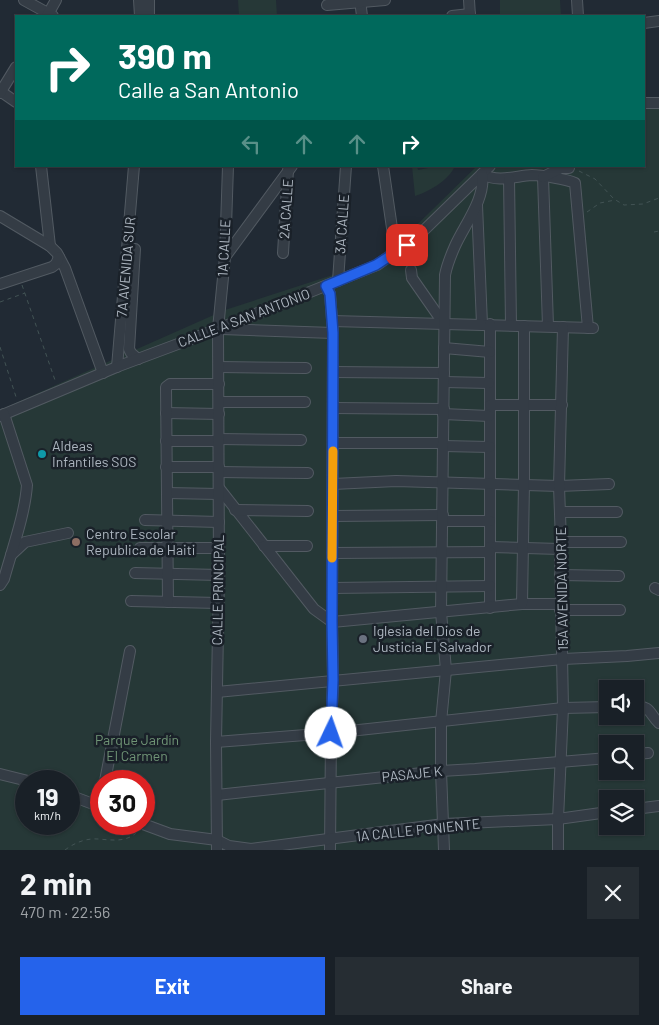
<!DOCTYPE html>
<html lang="en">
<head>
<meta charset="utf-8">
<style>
	:root { --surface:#192027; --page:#262d33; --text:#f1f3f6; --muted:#9fa3a7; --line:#373e44; --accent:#2563eb }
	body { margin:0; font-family:Barlow,sans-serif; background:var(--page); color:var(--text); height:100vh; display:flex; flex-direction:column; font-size:19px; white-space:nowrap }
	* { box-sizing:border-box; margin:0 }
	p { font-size:16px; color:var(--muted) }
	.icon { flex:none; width:28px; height:28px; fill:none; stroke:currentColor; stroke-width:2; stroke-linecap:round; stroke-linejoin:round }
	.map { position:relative; height:850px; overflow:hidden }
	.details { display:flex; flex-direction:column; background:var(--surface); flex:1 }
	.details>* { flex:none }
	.hud { position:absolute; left:15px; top:15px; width:630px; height:152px; border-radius:0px; box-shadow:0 1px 4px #0004,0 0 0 1px var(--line); background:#00695c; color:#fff; overflow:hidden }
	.tools { position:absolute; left:599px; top:680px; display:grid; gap:10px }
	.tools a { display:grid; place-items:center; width:45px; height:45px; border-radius:0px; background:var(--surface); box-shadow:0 1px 4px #0004,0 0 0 1px var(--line); font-size:25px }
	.speed { position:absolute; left:15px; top:770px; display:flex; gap:10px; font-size:25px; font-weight:700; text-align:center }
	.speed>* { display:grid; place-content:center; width:65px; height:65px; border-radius:50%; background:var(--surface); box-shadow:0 1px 4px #0004,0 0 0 1px var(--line); line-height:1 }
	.speed small { font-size:12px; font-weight:400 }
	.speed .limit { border:8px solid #d22; background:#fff; color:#111 }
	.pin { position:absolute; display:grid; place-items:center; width:42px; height:42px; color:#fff; margin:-21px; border-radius:10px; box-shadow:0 2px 8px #0006 }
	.me { position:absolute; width:55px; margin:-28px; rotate:3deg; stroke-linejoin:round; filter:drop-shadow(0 0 4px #0008) }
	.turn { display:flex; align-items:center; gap:18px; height:105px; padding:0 20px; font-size:22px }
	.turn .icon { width:65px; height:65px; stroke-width:2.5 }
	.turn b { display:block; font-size:35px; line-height:42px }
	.lanes { display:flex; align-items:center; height:48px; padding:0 20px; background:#0003; justify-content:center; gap:25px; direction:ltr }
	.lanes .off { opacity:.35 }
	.round { display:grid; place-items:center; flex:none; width:52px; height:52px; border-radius:0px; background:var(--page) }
	.head { display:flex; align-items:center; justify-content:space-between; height:85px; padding:0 20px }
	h1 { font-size:30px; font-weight:700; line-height:38px }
	.button { display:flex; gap:10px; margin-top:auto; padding:10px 20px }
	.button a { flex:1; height:58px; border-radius:0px; background:var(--accent); color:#fff; font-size:20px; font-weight:700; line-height:58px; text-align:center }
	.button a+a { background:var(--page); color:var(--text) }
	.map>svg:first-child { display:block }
	.green { fill:#263837; fill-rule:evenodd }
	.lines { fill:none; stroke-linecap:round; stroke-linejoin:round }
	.minor-casing { stroke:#525a62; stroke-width:12 }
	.path { stroke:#425354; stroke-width:1; stroke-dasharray:4 4; stroke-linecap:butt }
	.minor { stroke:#343c45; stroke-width:10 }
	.route-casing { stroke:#184099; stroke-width:12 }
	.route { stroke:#2563eb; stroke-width:9 }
	.slow { stroke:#f59e0b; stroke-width:9 }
	.culture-dot { fill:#0f9aa8; stroke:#1a2129; stroke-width:2 }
	.education-dot { fill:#8d6e63; stroke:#1a2129; stroke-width:2 }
	.worship-dot { fill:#6b7280; stroke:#1a2129; stroke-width:2 }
	.labels { text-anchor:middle; stroke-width:5; stroke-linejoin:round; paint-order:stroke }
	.street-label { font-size:14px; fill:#aeb7c1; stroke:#1a2129 }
	.poi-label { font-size:14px; fill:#aeb7c1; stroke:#1a2129; text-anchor:start }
	.park-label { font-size:14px; fill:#709576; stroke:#1a2129 }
</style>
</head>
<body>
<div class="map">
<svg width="659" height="850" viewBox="0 0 659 850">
	<rect width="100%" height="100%" fill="#212a34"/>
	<g class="green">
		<polygon points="238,0 276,0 277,16 239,16"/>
		<polygon points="500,0 560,0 561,16 500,16"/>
		<path d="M659 107V850H0V410L121 356 123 349 128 353 225 310 382 259 477 166H644V108ZM608 689H635V716H608ZM608 744H635V771H608ZM26 781H69V824H26ZM101 781H144V824H101ZM608 799H635V826H608Z"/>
		<path d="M412 166H417L418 170 438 166H455C448 181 430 191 415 196Z"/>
	</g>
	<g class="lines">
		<g class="minor-casing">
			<g id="minor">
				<polyline points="24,0 53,16"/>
				<polyline points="139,0 140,16"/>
				<polyline points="149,0 149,16"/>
				<polyline points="360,0 362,16"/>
				<polyline points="469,0 470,16"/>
				<polyline points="577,0 578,16"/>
				<polyline points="327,5 385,0"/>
				<polyline points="47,16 56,0"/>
				<polyline points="452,16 470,14"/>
				<polyline points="644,23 659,21"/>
				<polyline points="0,91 16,102"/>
				<polyline points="0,93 16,67"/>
				<polyline points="644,103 659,103"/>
				<polyline points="41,166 50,246"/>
				<polyline points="383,166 393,235"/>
				<path d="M482 174C499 183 515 176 532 175 541 175 566 179 575 183L588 328"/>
				<polyline points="543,177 548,326"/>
				<polyline points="543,177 561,168 569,168"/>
				<polyline points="509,178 511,325"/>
				<polyline points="477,205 482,324"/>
				<polyline points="0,216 50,246 57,253 65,268 103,373"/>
				<polyline points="135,249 129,349 131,353 138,359"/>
				<polyline points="283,253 288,170"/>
				<polyline points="225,257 292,166"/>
				<polyline points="411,270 412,278 444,324"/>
				<polyline points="338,281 346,166"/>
				<polyline points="0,284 52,267 56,264 59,257"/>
				<polyline points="326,286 330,294 333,333 332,622 333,680 331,733 330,850"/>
				<polyline points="332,321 593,328"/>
				<polyline points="490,324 490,608"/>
				<polyline points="222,329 333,333"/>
				<polyline points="444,348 490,352"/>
				<polyline points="117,367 134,166"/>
				<polyline points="219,367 306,368"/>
				<polyline points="333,372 444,373"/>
				<polyline points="444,382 489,383"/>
				<polyline points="219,402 305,402"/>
				<polyline points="490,405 562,405"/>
				<polyline points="333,408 444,409"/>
				<polyline points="166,413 219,414"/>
				<polyline points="443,414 489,416"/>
				<polyline points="0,416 119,366 218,329 377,265 418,236 490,166"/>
				<polyline points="219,439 301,440"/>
				<polyline points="166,441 219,441"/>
				<polyline points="333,443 443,443"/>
				<polyline points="443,446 490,447"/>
				<polyline points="166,467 219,467"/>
				<polyline points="219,472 308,473"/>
				<polyline points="333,484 396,481 559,486 609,484"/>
				<polyline points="219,488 314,609 332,622 522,604 560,604"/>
				<polyline points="167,493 219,494"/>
				<polyline points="235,510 308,511"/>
				<polyline points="561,512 617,512"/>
				<polyline points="333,516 443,515"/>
				<polyline points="145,520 219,522"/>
				<polyline points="443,521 490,521"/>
				<polyline points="561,542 621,542"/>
				<polyline points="264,546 307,546"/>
				<polyline points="490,547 560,549"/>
				<polyline points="140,548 219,548"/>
				<polyline points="332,553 490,552"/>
				<polyline points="11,555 25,542 68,533"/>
				<polyline points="135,573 219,575"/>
				<polyline points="560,575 619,576"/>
				<path d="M0 585 4 579C12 550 25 514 27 485L4 414"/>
				<polyline points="332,588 490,586"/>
				<polyline points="655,588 659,590"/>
				<polyline points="131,601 218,603"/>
				<polyline points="168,602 166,387 170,384 219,384"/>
				<polyline points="522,604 524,484 524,326"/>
				<polyline points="560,610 620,610"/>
				<polyline points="217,692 563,659 627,656 659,653"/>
				<path d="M635 707C651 705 649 714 659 723"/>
				<polyline points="216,742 331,733 563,708 608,707"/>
				<polyline points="635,754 648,753"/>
				<polyline points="0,774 28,781"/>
				<polyline points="105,781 130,651"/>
				<polyline points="69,795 101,807"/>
				<polyline points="217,795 441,771 475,769 608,758"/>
				<polyline points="635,809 659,806"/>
				<polyline points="143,824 170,834 217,840 229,846 251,849 444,824 558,819 608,812"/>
				<polyline points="217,850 216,742 219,575 218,329 225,257 228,166"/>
				<path d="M444 850 441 771V722L446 670 441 612 445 275C447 265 451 255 455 246 465 224 486 198 482 174"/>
				<polyline points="558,850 558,819 563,708 560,549 561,542 559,486 563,327"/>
			</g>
		</g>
		<g class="path">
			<polyline points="579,171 595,179 614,199 624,205 643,204 659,198"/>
			<polyline points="587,212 600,203 615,200"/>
			<polyline points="654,232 659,231"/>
			<polyline points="22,285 56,383"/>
			<polyline points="0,302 25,293"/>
			<polyline points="0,347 17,400"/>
			<path d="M65 850C74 843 86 838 98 839 112 840 127 843 138 831"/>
		</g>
		<use href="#minor" class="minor"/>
	</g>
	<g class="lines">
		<g class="route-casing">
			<polyline id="route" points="331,733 333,680 332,622 333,333 330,294 326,286 376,265 407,245"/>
		</g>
		<use href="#route" class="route"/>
		<polyline class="slow" points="332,558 333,451"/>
	</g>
	<circle class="culture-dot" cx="42" cy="454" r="5"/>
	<circle class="education-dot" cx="76" cy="542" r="5"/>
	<circle class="worship-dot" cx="363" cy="639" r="5"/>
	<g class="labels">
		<g class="street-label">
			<text transform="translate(286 209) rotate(-86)" y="5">2A CALLE</text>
			<text transform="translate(342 224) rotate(-86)" y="5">3A CALLE</text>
			<text transform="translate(224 248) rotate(-87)" y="5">1A CALLE</text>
			<text transform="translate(126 267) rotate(-85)" y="5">7A AVENIDA SUR</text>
			<text transform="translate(244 318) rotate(-21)" y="5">CALLE A SAN ANTONIO</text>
			<text transform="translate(562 589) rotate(-91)" y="5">15A AVENIDA NORTE</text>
			<text transform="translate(218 590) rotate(-89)" y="5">CALLE PRINCIPAL</text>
			<text transform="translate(412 774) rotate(-6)" y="5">PASAJE K</text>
			<text transform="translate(418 830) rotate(-6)" y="5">1A CALLE PONIENTE</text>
		</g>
		<g class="poi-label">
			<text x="52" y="451">Aldeas<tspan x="52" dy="16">Infantiles SOS</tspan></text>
			<text x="86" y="539">Centro Escolar<tspan x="86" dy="16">Republica de Haiti</tspan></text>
			<text x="373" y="636">Iglesia del Dios de<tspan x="373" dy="16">Justicia El Salvador</tspan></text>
		</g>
		<g class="park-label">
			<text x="137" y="745">Parque Jardín<tspan x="137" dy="16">El Carmen</tspan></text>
		</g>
	</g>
</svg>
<div class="tools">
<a><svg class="icon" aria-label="sound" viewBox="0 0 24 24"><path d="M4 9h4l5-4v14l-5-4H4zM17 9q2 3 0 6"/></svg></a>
<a><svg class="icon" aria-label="search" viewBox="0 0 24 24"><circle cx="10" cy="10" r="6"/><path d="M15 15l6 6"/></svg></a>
<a><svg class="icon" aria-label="layers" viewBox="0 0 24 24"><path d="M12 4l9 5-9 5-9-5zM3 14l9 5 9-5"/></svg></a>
</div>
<div class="speed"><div>19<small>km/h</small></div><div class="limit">30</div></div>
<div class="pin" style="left:407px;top:245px;background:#d93025"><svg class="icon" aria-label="arrive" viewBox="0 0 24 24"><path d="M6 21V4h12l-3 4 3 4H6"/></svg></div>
<svg class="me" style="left:331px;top:733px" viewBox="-20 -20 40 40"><circle r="19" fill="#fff"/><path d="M0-13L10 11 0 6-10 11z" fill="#2563eb"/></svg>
<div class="hud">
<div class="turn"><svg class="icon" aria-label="right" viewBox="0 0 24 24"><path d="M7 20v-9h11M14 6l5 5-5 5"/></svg><div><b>390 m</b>Calle a San Antonio</div></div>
<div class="lanes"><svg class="icon off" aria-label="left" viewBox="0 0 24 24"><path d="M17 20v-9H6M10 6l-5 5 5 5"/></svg><svg class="icon off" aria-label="ahead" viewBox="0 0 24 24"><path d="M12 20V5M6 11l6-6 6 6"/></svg><svg class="icon off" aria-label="ahead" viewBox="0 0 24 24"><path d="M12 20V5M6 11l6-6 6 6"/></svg><svg class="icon" aria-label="right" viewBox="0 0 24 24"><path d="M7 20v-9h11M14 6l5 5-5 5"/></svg></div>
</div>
</div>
<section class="details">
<div class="head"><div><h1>2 min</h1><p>470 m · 22:56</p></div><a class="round"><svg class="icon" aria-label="close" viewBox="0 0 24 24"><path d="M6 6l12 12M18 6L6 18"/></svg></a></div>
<div class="button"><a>Exit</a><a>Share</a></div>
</section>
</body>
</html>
